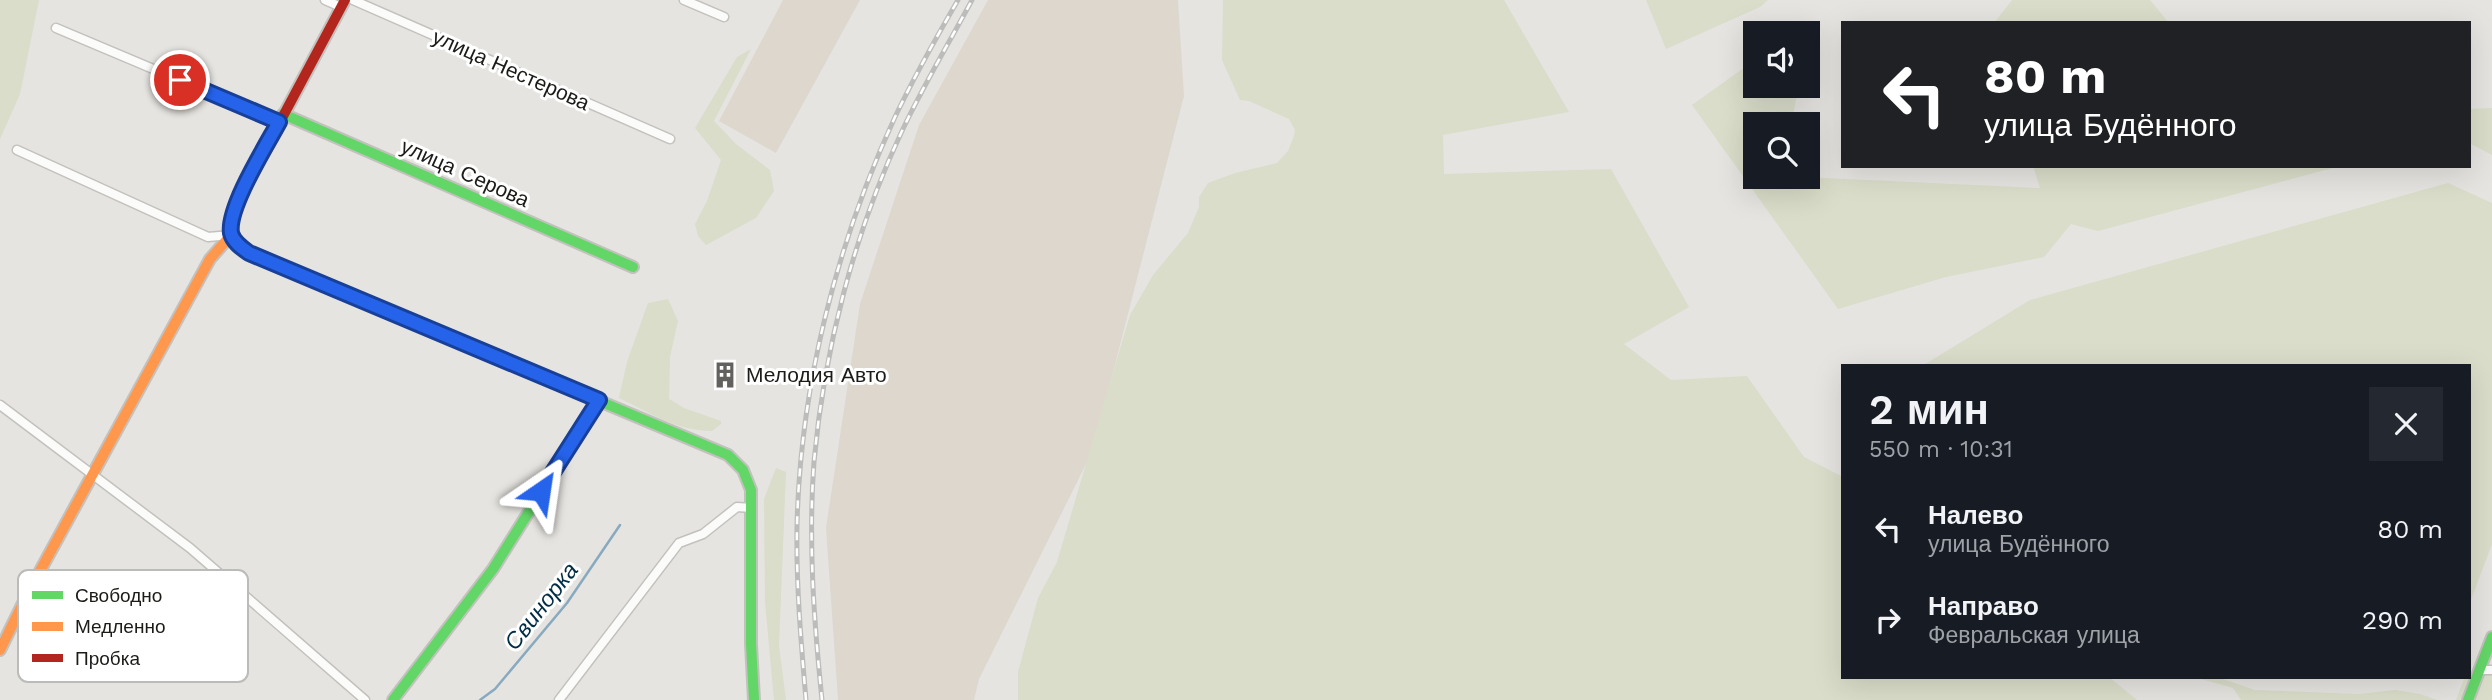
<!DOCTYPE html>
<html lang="ru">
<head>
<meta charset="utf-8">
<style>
	:root { --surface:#171b24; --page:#242831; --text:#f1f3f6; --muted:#9ea1a6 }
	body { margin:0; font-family:"Work Sans",sans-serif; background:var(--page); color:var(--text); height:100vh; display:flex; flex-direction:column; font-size:26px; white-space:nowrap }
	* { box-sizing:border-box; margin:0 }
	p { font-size:23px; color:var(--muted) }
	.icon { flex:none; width:38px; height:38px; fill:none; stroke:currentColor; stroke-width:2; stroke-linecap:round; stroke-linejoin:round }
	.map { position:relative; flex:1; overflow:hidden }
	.details { position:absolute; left:1841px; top:364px; width:630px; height:315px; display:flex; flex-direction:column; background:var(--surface); border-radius:0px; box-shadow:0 7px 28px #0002 }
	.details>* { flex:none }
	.top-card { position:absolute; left:1841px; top:21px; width:630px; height:147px; border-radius:0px; box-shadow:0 7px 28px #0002; background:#202124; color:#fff; overflow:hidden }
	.buttons { position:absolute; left:1743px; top:21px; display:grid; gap:14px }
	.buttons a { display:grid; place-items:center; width:77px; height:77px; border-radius:0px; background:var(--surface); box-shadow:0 7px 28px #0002; font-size:35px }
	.pin { position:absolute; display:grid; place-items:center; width:60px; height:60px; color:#fff; margin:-30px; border:4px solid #fff; border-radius:50%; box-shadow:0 2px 7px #0007 }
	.me { position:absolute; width:77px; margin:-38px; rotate:32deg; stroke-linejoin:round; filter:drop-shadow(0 0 5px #0008) }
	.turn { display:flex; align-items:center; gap:24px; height:147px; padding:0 28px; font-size:32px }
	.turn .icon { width:91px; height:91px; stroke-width:2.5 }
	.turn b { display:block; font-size:49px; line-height:60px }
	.round { display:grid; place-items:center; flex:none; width:74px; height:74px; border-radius:0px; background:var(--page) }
	.headline { display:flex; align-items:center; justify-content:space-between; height:119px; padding:0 28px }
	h1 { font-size:42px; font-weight:600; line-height:52px }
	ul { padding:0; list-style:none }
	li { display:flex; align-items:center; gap:21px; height:91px; padding:0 28px }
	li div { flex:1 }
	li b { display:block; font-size:26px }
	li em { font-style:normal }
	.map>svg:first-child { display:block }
	.built { fill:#ddd7ce }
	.green { fill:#d9ddc9 }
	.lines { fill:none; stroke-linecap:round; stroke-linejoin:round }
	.stream { stroke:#88aac0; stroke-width:2.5 }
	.street-casing { stroke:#c3c1be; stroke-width:11 }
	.fast-casing { stroke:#c3c1be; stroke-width:14 }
	.slow-casing { stroke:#c3c1be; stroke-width:14 }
	.jam-casing { stroke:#c3c1be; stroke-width:14 }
	.street { stroke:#fbfbfa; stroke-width:8 }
	.fast { stroke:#63d668; stroke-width:10 }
	.slow { stroke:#ff974d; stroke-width:10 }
	.jam { stroke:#b3261e; stroke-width:10 }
	.rail-casing { stroke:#bcbcbb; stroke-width:5 }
	.rail { stroke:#fff; stroke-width:2.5; stroke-dasharray:8; stroke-linecap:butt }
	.route-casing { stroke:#184099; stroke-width:18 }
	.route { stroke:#2563eb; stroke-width:12 }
	.labels { text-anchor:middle; stroke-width:6; stroke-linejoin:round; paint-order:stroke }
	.street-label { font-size:21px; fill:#1c1b18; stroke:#fff }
	.poi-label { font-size:21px; fill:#1c1b18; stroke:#fff; text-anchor:start }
	.water-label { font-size:23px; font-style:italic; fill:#002d43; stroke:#fff }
	.key { fill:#fff; stroke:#bbbbba; stroke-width:2 }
	.key-label { font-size:19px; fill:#1c1b18 }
</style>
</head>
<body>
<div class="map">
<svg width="2492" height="700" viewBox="0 0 2492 700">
	<rect width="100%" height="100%" fill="#e6e4e0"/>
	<g class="built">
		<polygon points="783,0 860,0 776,153 719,121"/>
		<polygon points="988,0 1178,0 1184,96 1093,450 979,679 974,700 838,700 826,528 860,304 919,125"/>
	</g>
	<g class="green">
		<polygon points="0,0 39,0 20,94 0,139"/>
		<polygon points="1223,0 1504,0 1569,112 1443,135 1444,174 1611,169 1689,307 1624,344 1671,380 1747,376 1804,457 1843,477 1843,677 2109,677 2137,700 1018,700 1018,672 1038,598 1057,562 1130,315 1153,275 1188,233 1199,207 1199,197 1208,183 1235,173 1277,163 1288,151 1294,136 1295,130 1289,119 1249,101 1240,100 1222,60"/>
		<polygon points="1646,0 1768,0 1760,7 1666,49"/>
		<polygon points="2012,0 2150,0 2169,23 1994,23"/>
		<polygon points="751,49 714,121 736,144 770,170 774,191 756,218 706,245 698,236 695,224 707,201 721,160 695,128 737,57"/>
		<polygon points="1752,62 1755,63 1755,86 1799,86 1791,124 1755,124 1755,177 1803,177 2040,188 2033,166 2340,166 2098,231 2071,224 2044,257 1946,277 1838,309 1692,105"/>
		<polygon points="2492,108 2492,155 2469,143 2469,109"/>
		<polygon points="2448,183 2492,203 2492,544 2469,605 2469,366 1922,366 2030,300"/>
		<path d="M668 299 678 321 670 357 669 399 684 408 721 421V424L712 431C674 430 653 414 619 398L627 362 648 303Z"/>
		<polygon points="776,468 786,472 779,646 786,700 774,700 765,602 764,499"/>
		<polygon points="2492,673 2492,700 2456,700 2464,679"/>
		<polygon points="2194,677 2217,677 2255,690 2359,694 2395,690 2420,694 2437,700 2241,700 2233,688"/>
	</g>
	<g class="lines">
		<polyline class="stream" points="480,700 495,689 567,603 620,525"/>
		<g class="street-casing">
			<g id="street">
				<polyline points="325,0 341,7"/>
				<polyline points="353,0 670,139"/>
				<polyline points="684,0 724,17"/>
				<polyline points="56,28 279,122"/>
				<polyline points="17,150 208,237 231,235"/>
				<polyline points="0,405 190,548 365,700"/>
				<polyline points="2480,670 2492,670"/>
				<polyline points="559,700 679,543 703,534 737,507 752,508"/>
			</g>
		</g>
		<g class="fast-casing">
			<g id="fast">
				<polyline points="283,114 633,267"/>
				<polyline points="542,377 728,455 743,470 751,490 751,644 754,700"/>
				<polyline points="393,700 493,569 599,400"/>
				<polyline points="2468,700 2492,637"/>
			</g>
		</g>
		<g class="slow-casing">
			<polyline id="slow" points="0,650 28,593 210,259 231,235"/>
		</g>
		<g class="jam-casing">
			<g id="jam">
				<polyline points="231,235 239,246 249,253 542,377"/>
				<polyline points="231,235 233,210 345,0"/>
			</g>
		</g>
		<use href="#street" class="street"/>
		<use href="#fast" class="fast"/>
		<use href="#slow" class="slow"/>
		<use href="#jam" class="jam"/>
		<g class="rail-casing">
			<g id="rail">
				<path d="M806 700C801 642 796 584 797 526 800 386 837 243 895 117 914 77 936 38 958 0"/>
				<path d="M822 700C814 622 808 541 814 462 824 350 854 233 902 131 923 86 949 43 972 0"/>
			</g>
		</g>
		<use href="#rail" class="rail"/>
	</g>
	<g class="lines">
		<g class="route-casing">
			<path id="route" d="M180 80 279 122C266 146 227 208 231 233 233 242 242 248 249 253L599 400 541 491"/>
		</g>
		<use href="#route" class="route"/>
	</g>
	<defs>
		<g id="building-bare" transform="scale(2.1)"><path d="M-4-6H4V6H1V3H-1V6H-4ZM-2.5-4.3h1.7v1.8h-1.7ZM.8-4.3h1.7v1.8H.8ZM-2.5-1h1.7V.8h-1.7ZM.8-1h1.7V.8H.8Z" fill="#63615e" stroke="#fff" stroke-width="2.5" paint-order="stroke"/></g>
	</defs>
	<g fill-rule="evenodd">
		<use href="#building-bare" x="725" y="375"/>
	</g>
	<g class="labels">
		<g class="street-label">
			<text transform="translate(511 70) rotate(24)" y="7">улица Нестерова</text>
			<text transform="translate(465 173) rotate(24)" y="7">улица Серова</text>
		</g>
		<g class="poi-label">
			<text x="746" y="382">Мелодия Авто</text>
		</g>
		<g class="water-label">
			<text transform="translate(541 606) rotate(-52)" y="8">Свинорка</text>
		</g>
	</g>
	<rect x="18" y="570" width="230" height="112" rx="10" class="key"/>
	<rect x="32" y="591" width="31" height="8" fill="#63d668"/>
	<rect x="32" y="622" width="31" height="9" fill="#ff974d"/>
	<rect x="32" y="654" width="31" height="8" fill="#b3261e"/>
	<g class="key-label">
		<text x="75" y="602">Свободно</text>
		<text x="75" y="633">Медленно</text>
		<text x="75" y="665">Пробка</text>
	</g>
</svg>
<div class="buttons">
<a><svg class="icon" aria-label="sound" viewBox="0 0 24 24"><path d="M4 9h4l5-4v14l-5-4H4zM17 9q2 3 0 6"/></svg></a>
<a><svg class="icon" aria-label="search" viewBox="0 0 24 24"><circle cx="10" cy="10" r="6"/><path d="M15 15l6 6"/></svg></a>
</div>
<div class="pin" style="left:180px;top:80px;background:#d93025"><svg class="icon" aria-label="arrive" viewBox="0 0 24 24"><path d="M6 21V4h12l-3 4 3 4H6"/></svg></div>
<svg class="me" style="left:541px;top:491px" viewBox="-20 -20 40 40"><path d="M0-17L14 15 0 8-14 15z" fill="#2563eb" stroke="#fff" stroke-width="4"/></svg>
<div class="top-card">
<div class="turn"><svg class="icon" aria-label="left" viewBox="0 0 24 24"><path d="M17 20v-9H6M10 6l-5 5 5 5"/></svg><div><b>80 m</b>улица Будённого</div></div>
</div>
<section class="details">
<div class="headline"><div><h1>2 мин</h1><p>550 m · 10:31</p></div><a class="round"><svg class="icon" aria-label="close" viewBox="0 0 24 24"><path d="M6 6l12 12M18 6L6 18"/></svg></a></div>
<ul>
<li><svg class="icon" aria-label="left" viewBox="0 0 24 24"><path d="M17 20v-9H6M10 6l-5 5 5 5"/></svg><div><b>Налево</b><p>улица Будённого</p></div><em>80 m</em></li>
<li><svg class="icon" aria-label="right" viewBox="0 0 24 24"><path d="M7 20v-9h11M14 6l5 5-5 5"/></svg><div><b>Направо</b><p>Февральская улица</p></div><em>290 m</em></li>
</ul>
</section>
</div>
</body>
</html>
